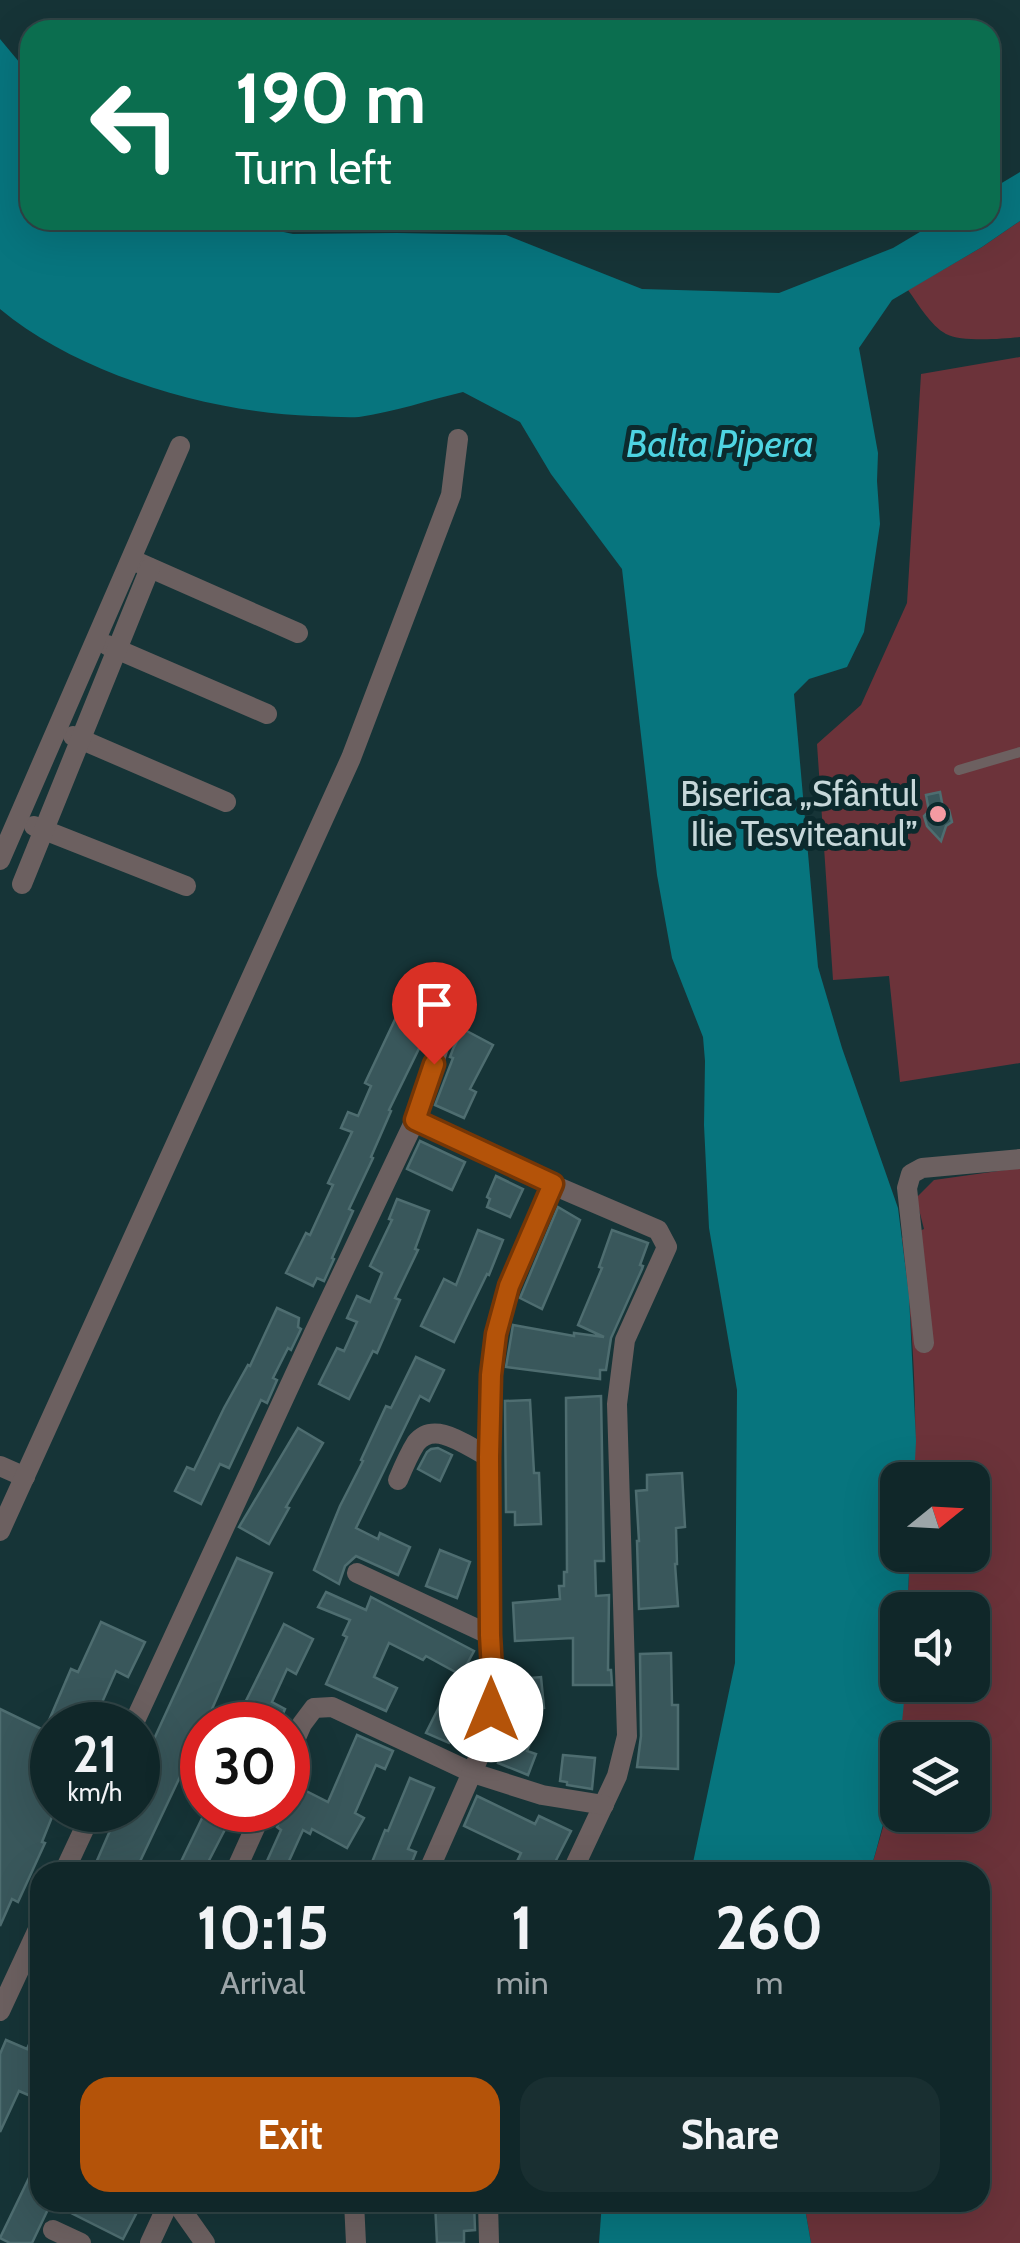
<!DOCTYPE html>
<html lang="en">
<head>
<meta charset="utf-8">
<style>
	:root { --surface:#102729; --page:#192f31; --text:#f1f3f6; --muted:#9ca5a8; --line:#304446; --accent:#b45309 }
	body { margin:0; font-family:Cabin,sans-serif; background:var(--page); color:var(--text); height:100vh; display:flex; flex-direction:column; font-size:38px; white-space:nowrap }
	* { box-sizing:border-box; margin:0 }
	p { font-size:32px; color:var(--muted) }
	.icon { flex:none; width:55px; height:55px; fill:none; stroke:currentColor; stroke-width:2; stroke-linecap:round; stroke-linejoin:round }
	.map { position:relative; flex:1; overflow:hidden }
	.drawer { position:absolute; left:30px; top:1862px; width:960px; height:350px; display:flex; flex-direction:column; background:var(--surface); border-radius:30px; box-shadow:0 10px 40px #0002,0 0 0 2px var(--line) }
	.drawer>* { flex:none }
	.hud { position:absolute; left:20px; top:20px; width:980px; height:210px; border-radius:30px; box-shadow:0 10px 40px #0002,0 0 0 2px var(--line); background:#0b6e4f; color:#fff; overflow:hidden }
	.needle { width:65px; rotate:72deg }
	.fabs { position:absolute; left:880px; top:1462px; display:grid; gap:20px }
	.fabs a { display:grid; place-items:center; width:110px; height:110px; border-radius:20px; background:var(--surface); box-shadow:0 10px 40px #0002,0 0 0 2px var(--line); font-size:50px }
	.speed { position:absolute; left:30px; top:1702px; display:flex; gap:20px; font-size:50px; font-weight:700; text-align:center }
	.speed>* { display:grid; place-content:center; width:130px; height:130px; border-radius:50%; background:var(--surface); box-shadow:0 10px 40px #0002,0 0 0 2px var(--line); line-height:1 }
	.speed small { font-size:25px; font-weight:400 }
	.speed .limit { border:15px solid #d22; background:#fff; color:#111 }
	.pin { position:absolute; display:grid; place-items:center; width:85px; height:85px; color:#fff; margin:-102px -42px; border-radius:50% 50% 50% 0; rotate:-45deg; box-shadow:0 0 10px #0007 }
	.pin .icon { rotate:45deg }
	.me { position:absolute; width:110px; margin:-55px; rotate:0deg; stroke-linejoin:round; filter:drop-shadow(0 0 8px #0008) }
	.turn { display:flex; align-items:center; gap:35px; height:210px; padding:0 50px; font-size:45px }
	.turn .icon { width:130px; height:130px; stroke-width:2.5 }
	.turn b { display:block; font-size:70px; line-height:85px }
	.eta { display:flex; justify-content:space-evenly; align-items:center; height:170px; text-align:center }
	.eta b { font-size:60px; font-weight:800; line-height:70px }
	.cta { display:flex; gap:20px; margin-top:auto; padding:20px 50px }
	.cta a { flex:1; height:115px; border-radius:30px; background:var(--accent); color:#fff; font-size:40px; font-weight:800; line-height:115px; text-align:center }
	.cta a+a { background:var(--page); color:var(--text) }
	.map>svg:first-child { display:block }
	.green { fill:#6c333a }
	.water { fill:#07757e }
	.building { fill:#39575b; stroke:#4e6d70; stroke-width:2.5 }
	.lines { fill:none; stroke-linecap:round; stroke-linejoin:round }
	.service { stroke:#6c6060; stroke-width:10 }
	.minor { stroke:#6c6060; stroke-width:20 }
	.route-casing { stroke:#753606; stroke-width:25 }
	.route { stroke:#b45309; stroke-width:18 }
	.poi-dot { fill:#f49aa2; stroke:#0c2a2d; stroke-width:4 }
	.labels { text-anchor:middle; stroke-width:10; stroke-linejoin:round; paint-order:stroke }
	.poi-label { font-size:35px; fill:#c6d7d9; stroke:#0c2a2d; text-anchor:end }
	.water-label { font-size:38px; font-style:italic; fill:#4ed4e2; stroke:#0c2a2d }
</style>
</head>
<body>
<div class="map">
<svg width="1020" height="2243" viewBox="0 0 1020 2243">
	<rect width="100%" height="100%" fill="#163437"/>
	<g class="green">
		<path d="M1020 221V337C1003 339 960 342 946 334 930 325 919 305 908 290L982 247Z"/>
		<polygon points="1020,357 1020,1063 900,1082 889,976 833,980 817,744 861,705 907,603 921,374"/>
		<path d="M1020 1168V2243H811L804 2203 980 2202V1872H870L886 1817 897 1747 898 1815H972V1740H899L905 1685H972V1610H907L910 1555H972V1480H914C918 1400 912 1318 902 1238L924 1229 916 1198 934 1180Z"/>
	</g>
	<g class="water">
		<path d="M0 39 30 75V220H226L293 234 397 233 506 235 642 289 779 293 893 248 940 220H990V190L1020 172V221L982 247 892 300 859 348 878 453 877 481 880 524 864 632 847 667 809 679 794 694 818 967 842 1048 898 1208 909 1295 916 1441 914 1480H898V1555H910L907 1610H898V1685H905C902 1748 888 1811 870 1872H691L735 1663 737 1390 709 1228 704 1125 705 1061 703 1037 672 958 657 875 622 569 551 474 520 422 463 392C429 400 394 412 359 417 345 418 328 416 313 416 211 413 79 375 0 309Z"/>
		<polygon points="602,2202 804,2203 811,2243 599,2243"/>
	</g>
	<g class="building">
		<polygon points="940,792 943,808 949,810 952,822 946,826 941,841 927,826 924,816 929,811 926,795"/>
		<polygon points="399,1011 430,1026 389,1110 391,1111 371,1157 373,1158 349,1209 353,1211 332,1258 334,1259 324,1281 317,1278 313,1286 286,1273 306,1233 310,1235 333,1185 328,1183 352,1132 341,1128 348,1112 358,1116 371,1086 365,1083"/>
		<polygon points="463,1029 493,1045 470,1089 476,1092 464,1118 435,1105 453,1058 450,1057 453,1049"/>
		<polygon points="420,1141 465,1162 452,1190 407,1169"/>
		<polygon points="496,1176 523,1189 510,1217 487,1207 490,1199 487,1197"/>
		<polygon points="397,1199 429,1211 415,1249 418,1250 395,1298 400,1300 377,1353 373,1351 349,1399 319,1384 337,1348 344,1351 357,1322 347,1318 357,1296 370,1302 382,1273 370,1266 392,1220 389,1219"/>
		<polygon points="558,1207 580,1220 542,1309 520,1298"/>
		<polygon points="478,1230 503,1240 489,1275 487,1274 454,1342 421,1326 444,1279 456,1285"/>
		<polygon points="612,1230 648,1243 640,1265 643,1266 642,1269 611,1338 606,1370 600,1370 600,1379 506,1367 513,1325 574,1336 574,1333 604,1337 578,1325 602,1268 599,1267"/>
		<polygon points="277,1308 299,1318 298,1327 301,1329 291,1350 288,1348 273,1378 277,1380 267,1403 261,1400 229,1468 220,1464 201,1504 175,1491 187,1467 194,1470 224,1408 248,1365 250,1366"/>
		<polygon points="416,1357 444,1370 429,1401 420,1396 356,1528 378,1539 380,1533 410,1547 398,1575 356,1556 345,1566 339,1584 314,1570 340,1506 363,1461 361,1460 386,1406 391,1408"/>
		<polygon points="601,1396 604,1561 595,1561 596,1596 609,1595 608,1670 611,1670 612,1685 573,1685 573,1638 515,1641 513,1603 560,1599 559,1586 564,1586 564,1572 567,1572 566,1398"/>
		<polygon points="530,1400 534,1473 539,1473 541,1524 515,1525 515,1512 506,1512 505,1401"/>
		<polygon points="298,1428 323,1443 286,1507 289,1508 269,1544 239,1527"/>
		<polygon points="438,1448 452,1455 440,1481 418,1469 427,1452 431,1449"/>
		<polygon points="682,1473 685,1527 676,1528 677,1564 675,1564 678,1606 639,1609 637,1541 639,1541 636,1491 647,1490 647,1475"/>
		<polygon points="440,1550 470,1562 457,1598 426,1586"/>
		<polygon points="237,1558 272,1573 212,1709 135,1872 92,1872 119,1810 138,1810 138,1774"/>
		<polygon points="326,1592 366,1610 371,1597 474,1651 461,1675 426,1656 423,1660 389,1643 374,1677 397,1688 386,1711 326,1684 347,1637 343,1635 350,1620 318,1607"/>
		<polygon points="101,1622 145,1642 128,1677 116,1671 92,1725 47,1725 71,1669 78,1672"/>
		<polygon points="284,1624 313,1639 296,1674 287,1669 272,1702 285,1709 278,1725 244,1725 236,1721"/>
		<polygon points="671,1653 672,1705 678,1705 678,1769 637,1767 641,1736 640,1654"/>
		<polygon points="541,1677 544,1708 505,1712 506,1680"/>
		<polygon points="446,1693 468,1704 449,1743 426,1733"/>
		<polygon points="0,1709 52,1734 52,1817 42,1842 45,1843 18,1902 12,1899 0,1926"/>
		<polygon points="511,1730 532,1738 527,1751 536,1754 528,1775 498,1763"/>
		<polygon points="357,1735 393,1751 385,1769 376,1765 355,1813 364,1818 347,1848 312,1829 310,1834 303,1830 289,1861 311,1872 262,1872 281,1830 277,1827 285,1810 288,1810 288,1806 293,1809 302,1789 328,1802"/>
		<polygon points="563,1755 595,1758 592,1789 567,1785 567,1782 560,1781"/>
		<polygon points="410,1778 434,1788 408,1849 416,1852 408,1872 368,1872 385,1830 388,1831"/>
		<polygon points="477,1796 535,1824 539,1816 571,1831 550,1872 512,1872 521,1853 464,1826"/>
		<polygon points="206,1810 235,1810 203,1872 176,1872"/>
		<polygon points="40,2020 40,2100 19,2091 0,2132 0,2054 6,2040 27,2049"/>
		<polygon points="40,2155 40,2202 113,2202 136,2214 123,2239 51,2203 32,2243 10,2243 0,2238"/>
		<polygon points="435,2202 474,2202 475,2230 464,2231 464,2243 437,2243"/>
	</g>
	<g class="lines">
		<polyline class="service" points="959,770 1020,752"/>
		<g class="minor">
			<polyline points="137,562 298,633"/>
			<polyline points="107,645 267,714"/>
			<polyline points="73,736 226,802"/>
			<polyline points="34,826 186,886"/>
			<polyline points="0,860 180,446"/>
			<polyline points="22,884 150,568"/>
			<polyline points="415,1120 553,1185 658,1230 667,1247 625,1340 617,1404 627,1736 617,1776 572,1872"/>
			<polyline points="924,1343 907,1188 911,1174 922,1168 1020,1159"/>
			<polyline points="0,1466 25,1477"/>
			<path d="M398 1480C403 1468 409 1454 416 1443 435 1419 468 1447 489 1457"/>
			<polyline points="0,1531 351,758 451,495 458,439"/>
			<polyline points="357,1573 490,1635"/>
			<polyline points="133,1725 314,1333 415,1120 443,1035"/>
			<polyline points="288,1756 302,1724 314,1708 332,1707 473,1773 542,1795 604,1805"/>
			<polyline points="64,1872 93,1810"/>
			<polyline points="235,1872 263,1810"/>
			<polyline points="428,1872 489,1734 493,1687 490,1635 491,1375 496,1334 509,1286 553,1185"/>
			<polyline points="0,2011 40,1925"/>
			<polyline points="176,2202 205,2243"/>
			<polyline points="354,2202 356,2243"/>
			<polyline points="488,2202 489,2243"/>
			<polyline points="53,2230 81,2243"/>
			<polyline points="150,2243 169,2202"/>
		</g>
	</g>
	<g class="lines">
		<g class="route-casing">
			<polyline id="route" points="434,1064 415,1120 553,1184 509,1286 496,1334 491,1375 489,1457 490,1635 493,1687 491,1710"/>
		</g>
		<use href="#route" class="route"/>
	</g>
	<circle class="poi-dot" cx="938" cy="814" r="10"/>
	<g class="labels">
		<g class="poi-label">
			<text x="918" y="806">Biserica „Sfântul<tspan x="918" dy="40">Ilie Tesviteanul”</tspan></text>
		</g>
		<g class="water-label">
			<text x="720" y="457">Balta Pipera</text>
		</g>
	</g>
</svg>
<div class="fabs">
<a><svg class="needle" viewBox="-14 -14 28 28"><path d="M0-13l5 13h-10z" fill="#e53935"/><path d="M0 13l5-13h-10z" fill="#9ca5a8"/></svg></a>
<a><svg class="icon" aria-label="sound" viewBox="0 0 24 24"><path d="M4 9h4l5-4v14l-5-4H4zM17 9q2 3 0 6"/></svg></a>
<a><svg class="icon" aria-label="layers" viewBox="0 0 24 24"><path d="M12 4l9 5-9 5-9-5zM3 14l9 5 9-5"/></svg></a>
</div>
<div class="speed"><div>21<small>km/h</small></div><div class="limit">30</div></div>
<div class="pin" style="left:434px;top:1064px;background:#d93025"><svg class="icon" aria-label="arrive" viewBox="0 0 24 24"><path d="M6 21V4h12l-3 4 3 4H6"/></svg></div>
<svg class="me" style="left:491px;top:1710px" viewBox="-20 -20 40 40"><circle r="19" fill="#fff"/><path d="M0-13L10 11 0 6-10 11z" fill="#b45309"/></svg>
<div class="hud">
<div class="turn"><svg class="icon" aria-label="left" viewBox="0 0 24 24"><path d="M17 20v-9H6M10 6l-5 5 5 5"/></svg><div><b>190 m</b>Turn left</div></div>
</div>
<section class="drawer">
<div class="eta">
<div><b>10:15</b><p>Arrival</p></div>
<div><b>1</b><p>min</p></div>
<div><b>260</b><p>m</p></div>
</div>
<div class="cta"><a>Exit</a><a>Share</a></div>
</section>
</div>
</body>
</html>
